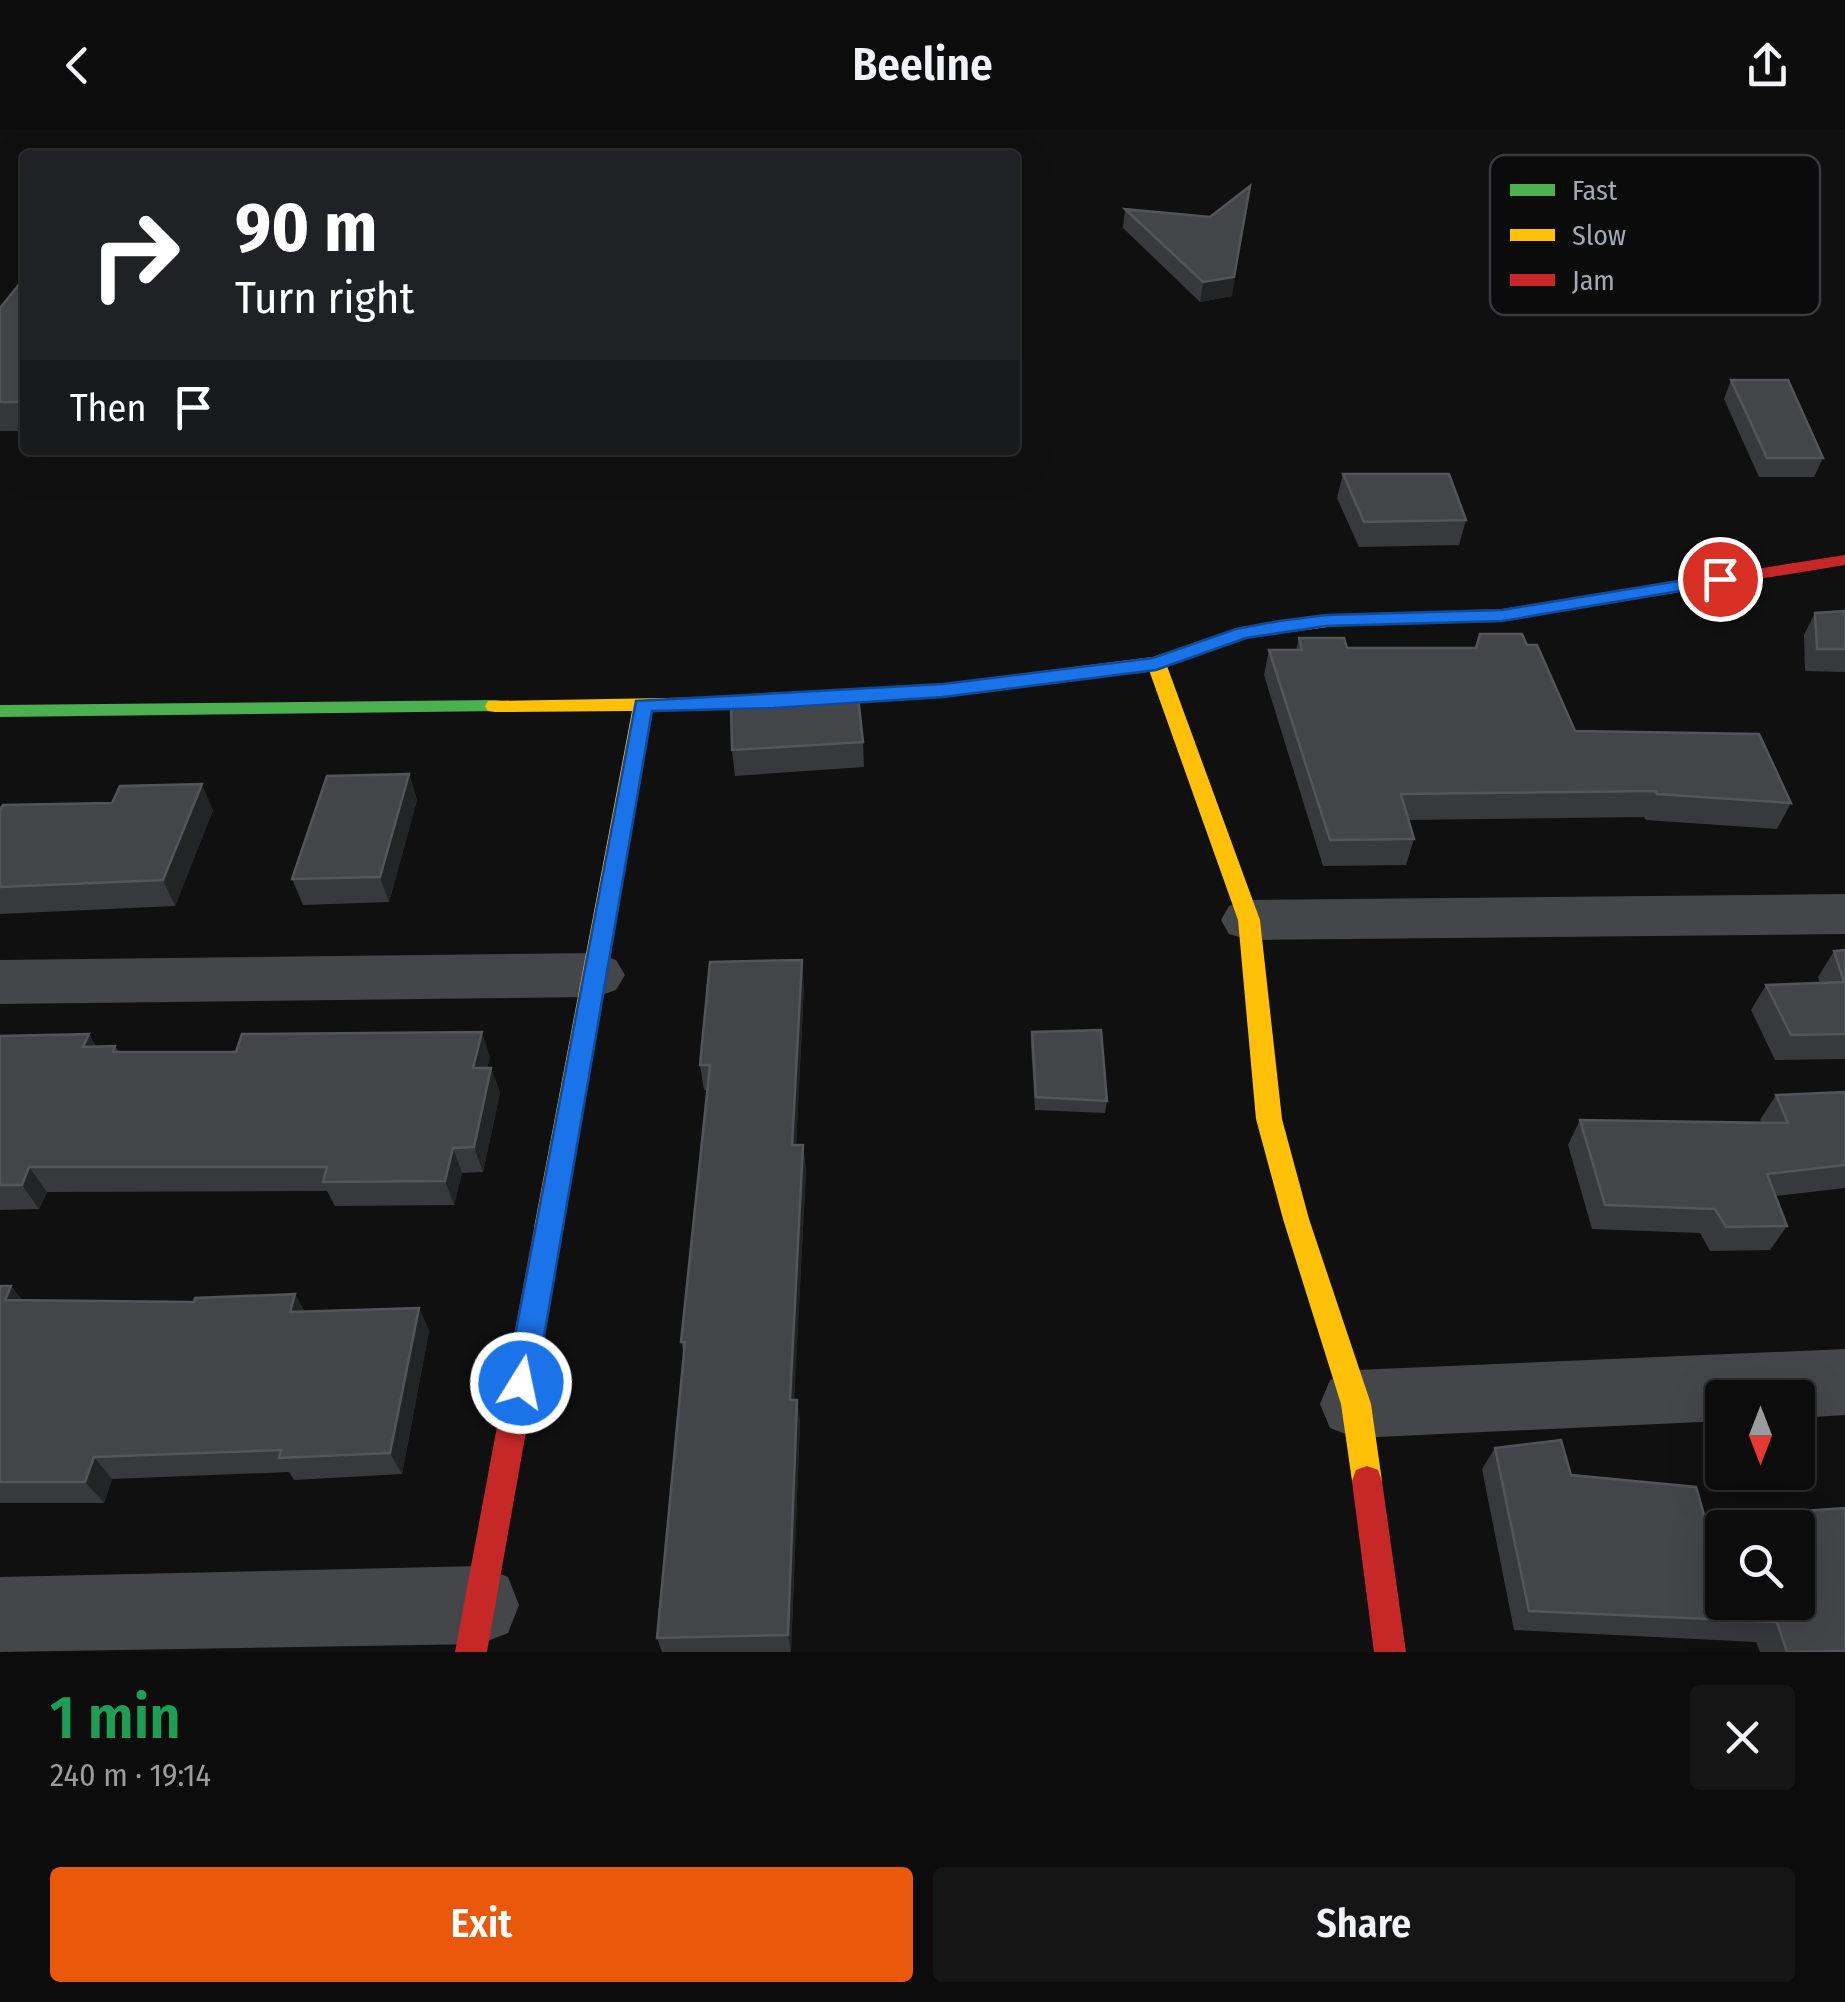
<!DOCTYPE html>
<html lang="en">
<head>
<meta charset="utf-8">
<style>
	:root { --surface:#0c0c0d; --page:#151516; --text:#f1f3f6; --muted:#9a9b9d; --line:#2c2c2e; --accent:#ea580c }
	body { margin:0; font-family:"Fira Sans Condensed",sans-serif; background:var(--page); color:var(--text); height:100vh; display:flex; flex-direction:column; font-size:38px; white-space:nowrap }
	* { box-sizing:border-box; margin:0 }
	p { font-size:32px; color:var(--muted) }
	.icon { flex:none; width:55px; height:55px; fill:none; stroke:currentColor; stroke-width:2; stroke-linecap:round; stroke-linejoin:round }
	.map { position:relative; height:1522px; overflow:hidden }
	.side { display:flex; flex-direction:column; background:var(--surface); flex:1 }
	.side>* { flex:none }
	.top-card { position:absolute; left:20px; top:20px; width:1000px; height:305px; border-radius:10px; box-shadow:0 10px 40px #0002,0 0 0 2px var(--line); background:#202124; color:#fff; overflow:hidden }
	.needle { width:65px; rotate:180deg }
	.tools { position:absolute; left:1705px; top:1250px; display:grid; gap:20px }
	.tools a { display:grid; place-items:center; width:110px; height:110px; border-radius:10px; background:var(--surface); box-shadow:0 10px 40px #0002,0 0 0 2px var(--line); font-size:50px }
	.pin { position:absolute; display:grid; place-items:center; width:85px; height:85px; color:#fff; margin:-42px; border:5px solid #fff; border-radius:50%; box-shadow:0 2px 10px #0007 }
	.me { position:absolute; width:110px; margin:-55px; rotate:10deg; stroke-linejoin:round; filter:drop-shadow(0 0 8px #0008) }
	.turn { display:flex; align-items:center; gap:35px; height:210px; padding:0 50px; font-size:45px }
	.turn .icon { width:130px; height:130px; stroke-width:2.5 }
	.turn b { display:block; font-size:70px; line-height:85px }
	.then { display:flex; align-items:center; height:95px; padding:0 50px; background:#0003; gap:20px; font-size:38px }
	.round { display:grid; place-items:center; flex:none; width:105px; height:105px; border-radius:10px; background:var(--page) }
	.headline { display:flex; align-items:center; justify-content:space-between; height:170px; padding:0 50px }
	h1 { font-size:60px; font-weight:600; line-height:75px; color:#1e9e55 }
	.button { display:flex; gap:20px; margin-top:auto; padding:20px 50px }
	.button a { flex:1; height:115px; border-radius:10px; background:var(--accent); color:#fff; font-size:40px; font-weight:600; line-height:115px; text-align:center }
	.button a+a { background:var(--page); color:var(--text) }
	header { display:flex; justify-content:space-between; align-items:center; height:130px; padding:0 50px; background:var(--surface); font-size:45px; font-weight:600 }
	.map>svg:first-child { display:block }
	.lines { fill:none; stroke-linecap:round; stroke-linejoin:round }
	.street { fill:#45464a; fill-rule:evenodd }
	.fast { fill:#4caf50; fill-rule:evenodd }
	.slow { fill:#ffc107; fill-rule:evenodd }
	.jam { fill:#c62828; fill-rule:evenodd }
	.wall { fill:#38393c }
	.shaded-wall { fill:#232425 }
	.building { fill:#434549; stroke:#525559; stroke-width:2.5; fill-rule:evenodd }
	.route { fill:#1a73e8; stroke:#114b97; stroke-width:2.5 }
	.key { fill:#0b0b0c; stroke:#383a3e; stroke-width:2.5 }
	.key-label { font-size:28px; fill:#a0a8b3 }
</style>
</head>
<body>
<header><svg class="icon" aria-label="back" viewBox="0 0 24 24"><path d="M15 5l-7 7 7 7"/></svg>Beeline<svg class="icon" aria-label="share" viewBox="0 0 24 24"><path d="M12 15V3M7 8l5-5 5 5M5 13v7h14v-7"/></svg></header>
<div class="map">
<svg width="1845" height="1522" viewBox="0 0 1845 1522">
	<rect width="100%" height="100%" fill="#101011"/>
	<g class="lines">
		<g class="street">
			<polygon points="1845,764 1845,804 1249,810 1229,804 1221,790 1229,776 1249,770"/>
			<polygon points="596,823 616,830 625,845 616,860 596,867 0,874 0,830"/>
			<polygon points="1845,1219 1845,1285 1798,1288 1798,1268 1722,1268 1722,1291 1356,1308 1330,1298 1320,1274 1330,1250 1356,1240"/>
			<polygon points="480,1436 508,1447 519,1475 508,1503 480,1514 0,1522 0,1447"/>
		</g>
		<polygon class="fast" points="495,570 502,571 505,576 502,581 0,587 0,575"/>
		<polygon class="slow" points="1343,484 1352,490 1350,494 1245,508 1167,536 1260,790 1282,989 1309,1089 1371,1274 1382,1351 1378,1362 1367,1366 1356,1362 1352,1351 1341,1274 1283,1089 1256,989 1238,790 1149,540 943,566 775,578 652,581 562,1098 558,1106 548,1110 538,1106 534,1098 632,581 495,582 488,581 485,576 488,571 775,566 943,554 1153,527 1242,497"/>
		<g class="jam">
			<polygon points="1845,425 1845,435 1502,491 1343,496 1334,490 1343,484 1502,479"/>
			<polygon points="548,1086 558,1090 562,1098 487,1522 455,1522 534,1098 538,1090"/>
			<polygon points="1367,1336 1378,1340 1382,1351 1406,1522 1374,1522 1352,1351 1356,1340"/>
		</g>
	</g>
	<g class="wall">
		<polygon points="1125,79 1232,166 1200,172 1123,98"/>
		<polygon points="25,147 25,301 0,301 0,178"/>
		<polygon points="1731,250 1823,328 1814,347 1759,347 1724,269"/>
		<polygon points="1343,344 1466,390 1459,415 1359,417 1337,368"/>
		<polygon points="1845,481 1845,542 1805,541 1804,505 1815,483"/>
		<polygon points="1299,508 1347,518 1475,518 1527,515 1575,601 1791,673 1777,699 1646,690 1644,687 1409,690 1414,709 1406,735 1323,736 1264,545 1269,520 1296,520"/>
		<polygon points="863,612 864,637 735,646 732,620"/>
		<polygon points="409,644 417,670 389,772 303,775 292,749"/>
		<polygon points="0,680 213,680 175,776 0,784"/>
		<polygon points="1845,820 1845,929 1775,930 1751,880 1766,855 1820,853 1818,847 1834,821"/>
		<polygon points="804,856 796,1015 803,1015 806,1040 794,1270 797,1270 800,1292 791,1522 662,1522 657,1508 684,1225 681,1212 707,960 704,960 700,935"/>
		<polygon points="1032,902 1107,971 1105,983 1035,980 1031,915"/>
		<polygon points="89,904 96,917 115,916 119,922 490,927 487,938 491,938 500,963 483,1042 462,1043 454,1075 335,1076 327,1061 47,1062 39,1079 0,1080 0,906"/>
		<polygon points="1845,962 1845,1058 1775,1066 1787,1096 1770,1120 1710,1121 1700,1103 1592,1099 1568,1015 1580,990 1761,992 1760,990 1776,965"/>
		<polygon points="0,1156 23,1170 194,1172 295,1164 305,1182 419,1178 429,1201 402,1344 294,1350 289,1342 112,1349 104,1373 0,1373"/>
		<polygon points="1495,1318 1571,1345 1705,1388 1845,1378 1845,1522 1760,1522 1756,1512 1514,1500 1482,1339"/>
	</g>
	<g class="shaded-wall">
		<polygon points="1250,56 1232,166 1200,172 1203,152"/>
		<polygon points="409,644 417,670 389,772 380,747"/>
		<polygon points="202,654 213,680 175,776 163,750"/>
		<polygon points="802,830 804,856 795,1040 792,1015"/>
		<polygon points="482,902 490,927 481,963 473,938"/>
		<polygon points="89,904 104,930 83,917"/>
		<polygon points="491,938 500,963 483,1042 474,1017"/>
		<polygon points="803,1015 806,1040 793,1292 790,1270"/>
		<polygon points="453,1018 462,1043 454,1075 445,1051"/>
		<polygon points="29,1037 47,1062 39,1079 22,1055"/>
		<polygon points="11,1156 30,1179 5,1170"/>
		<polygon points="295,1164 308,1188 290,1182"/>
		<polygon points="419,1178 429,1201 402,1344 390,1323"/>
		<polygon points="797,1270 800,1292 791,1522 788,1505"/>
		<polygon points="94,1327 112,1349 104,1373 85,1352"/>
	</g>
	<g class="building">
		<polygon points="1250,56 1234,147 1203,152 1125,79 1210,87"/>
		<polygon points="25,147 25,272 0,272 0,178"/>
		<polygon points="1731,250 1788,250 1823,328 1767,328"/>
		<polygon points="1343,344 1449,344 1466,390 1364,392"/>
		<polygon points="1845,481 1845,519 1817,519 1815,483"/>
		<polygon points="1480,504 1522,504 1527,515 1537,515 1575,601 1759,604 1791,673 1657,664 1656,661 1401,664 1414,709 1330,710 1269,520 1302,520 1299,508 1344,508 1347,518 1476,518"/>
		<polygon points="858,567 863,612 732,620 731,575"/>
		<polygon points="409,644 380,747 292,749 327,646"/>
		<polygon points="202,654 163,750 0,757 0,680 3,675 112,673 120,656"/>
		<polygon points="1845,820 1845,904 1791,905 1766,855 1844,852 1834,821"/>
		<polygon points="802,830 792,1015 803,1015 790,1270 797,1270 788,1505 657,1508 685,1212 681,1212 710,935 700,935 710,832"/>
		<polygon points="1101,900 1107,971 1036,967 1032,902"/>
		<polygon points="482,902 473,938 491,938 474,1017 453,1018 445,1051 323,1052 327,1037 29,1037 22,1055 0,1055 0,906 89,904 83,917 115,916 113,922 236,922 242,904"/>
		<polygon points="1845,962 1845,1035 1767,1044 1787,1096 1726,1097 1715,1079 1605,1075 1580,990 1788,993 1776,965"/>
		<polygon points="0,1156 11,1156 5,1170 194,1172 195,1168 295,1164 290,1182 419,1178 390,1323 279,1328 281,1320 94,1327 85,1352 0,1352"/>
		<path d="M1561 1310 1571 1345 1696 1357 1705 1388 1845 1378V1521L1787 1522 1777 1492 1529 1481 1495 1318ZM1722 1398H1798V1472H1722Z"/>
	</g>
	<polygon class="route" points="1720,444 1729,449 1727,453 1502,491 1326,496 1279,503 1246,508 1156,540 943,567 774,578 652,581 536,1253 531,1263 521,1267 511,1263 506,1253 636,571 943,554 1153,528 1236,499 1279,491 1326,485 1502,480"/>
	<rect x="1490" y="25" width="330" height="160" rx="15" class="key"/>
	<rect x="1510" y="54" width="45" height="12" fill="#4caf50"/>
	<rect x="1510" y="99" width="45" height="12" fill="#ffc107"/>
	<rect x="1510" y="144" width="45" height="12" fill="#c62828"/>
	<g class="key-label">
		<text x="1572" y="70">Fast</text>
		<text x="1572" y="115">Slow</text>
		<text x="1572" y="160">Jam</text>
	</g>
</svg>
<div class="tools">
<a><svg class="needle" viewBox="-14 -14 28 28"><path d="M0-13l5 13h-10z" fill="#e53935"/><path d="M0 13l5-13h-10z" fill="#9a9b9d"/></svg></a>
<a><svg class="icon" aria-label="search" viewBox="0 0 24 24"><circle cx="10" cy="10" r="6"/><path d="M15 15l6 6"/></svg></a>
</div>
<div class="pin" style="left:1720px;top:449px;background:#d93025"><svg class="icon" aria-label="arrive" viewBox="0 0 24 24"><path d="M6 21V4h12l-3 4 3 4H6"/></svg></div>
<svg class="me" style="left:521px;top:1253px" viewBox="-20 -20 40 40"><circle r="17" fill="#1a73e8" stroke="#fff" stroke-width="3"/><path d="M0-11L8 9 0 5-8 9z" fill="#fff"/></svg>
<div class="top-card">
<div class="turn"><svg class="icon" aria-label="right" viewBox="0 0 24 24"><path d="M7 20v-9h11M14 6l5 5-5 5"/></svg><div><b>90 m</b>Turn right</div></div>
<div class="then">Then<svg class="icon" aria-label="arrive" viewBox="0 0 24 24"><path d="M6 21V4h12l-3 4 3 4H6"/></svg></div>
</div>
</div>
<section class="side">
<div class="headline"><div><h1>1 min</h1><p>240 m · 19:14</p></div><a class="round"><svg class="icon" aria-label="close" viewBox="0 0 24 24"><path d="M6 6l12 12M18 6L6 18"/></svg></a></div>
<div class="button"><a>Exit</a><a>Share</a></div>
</section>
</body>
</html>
